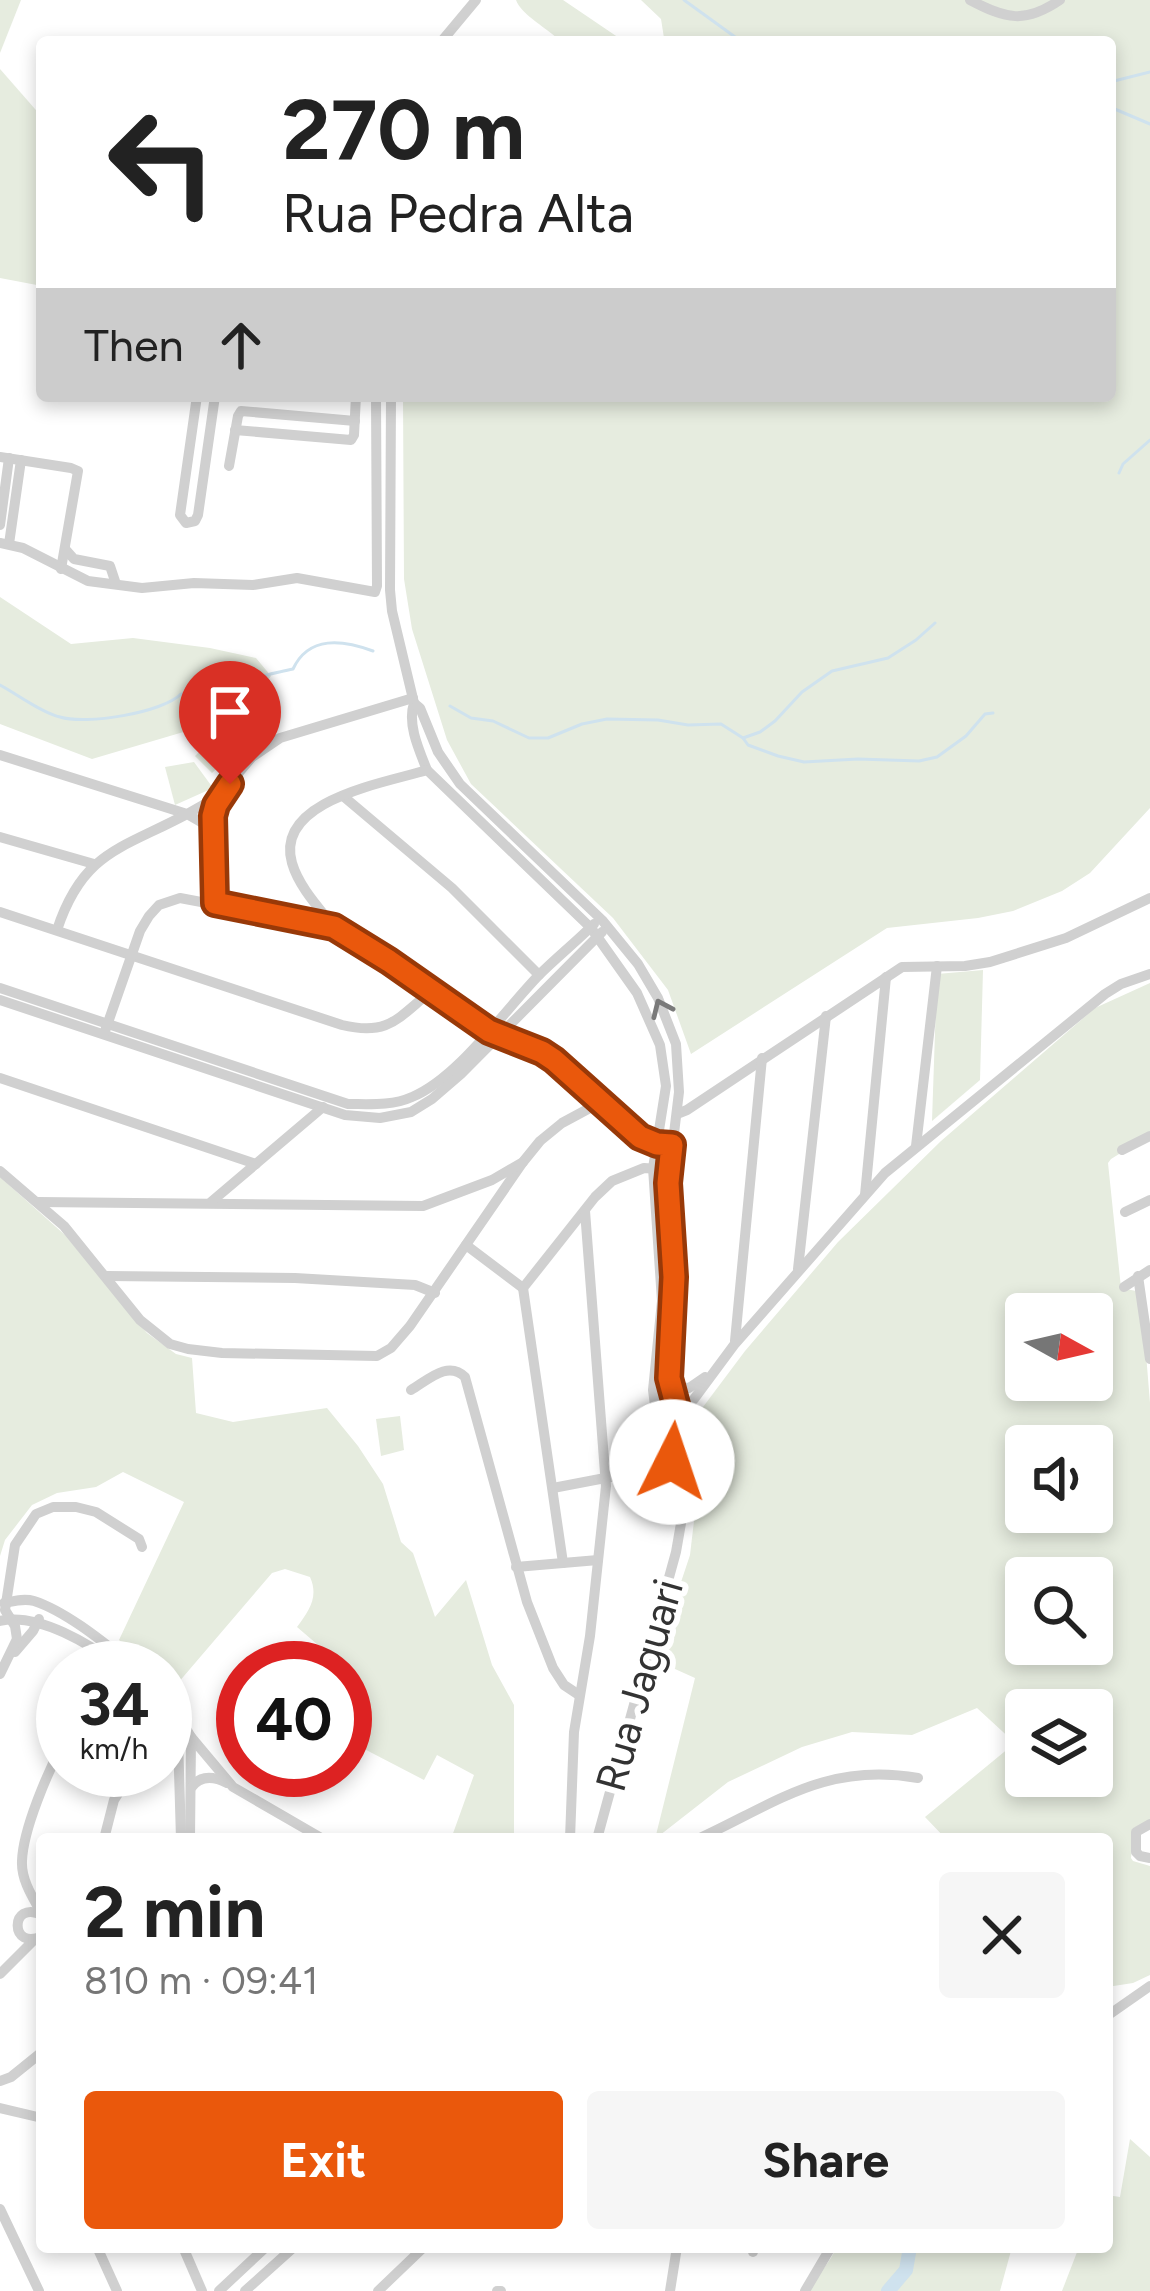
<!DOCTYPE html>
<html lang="en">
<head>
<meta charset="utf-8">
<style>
	:root { --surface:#fff; --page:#f6f6f6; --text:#222; --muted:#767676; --accent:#ea580c }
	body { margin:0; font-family:Figtree,sans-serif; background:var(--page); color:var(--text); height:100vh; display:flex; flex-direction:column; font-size:45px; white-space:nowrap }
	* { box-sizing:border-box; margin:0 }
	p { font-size:39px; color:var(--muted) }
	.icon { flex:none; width:66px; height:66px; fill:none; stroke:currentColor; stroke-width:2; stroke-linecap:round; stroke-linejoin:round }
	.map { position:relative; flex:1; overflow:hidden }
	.details { position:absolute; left:36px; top:1833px; width:1077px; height:420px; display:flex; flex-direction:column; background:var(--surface); border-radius:12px; box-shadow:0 6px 18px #0003 }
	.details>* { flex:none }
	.guide { position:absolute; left:36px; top:36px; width:1080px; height:366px; border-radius:12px; box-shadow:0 6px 18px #0003; background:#fff; color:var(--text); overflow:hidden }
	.needle { width:78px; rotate:98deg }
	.tools { position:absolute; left:1005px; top:1293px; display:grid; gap:24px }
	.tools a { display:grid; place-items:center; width:108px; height:108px; border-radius:12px; background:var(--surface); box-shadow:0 6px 18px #0003; font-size:60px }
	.speed { position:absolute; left:36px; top:1641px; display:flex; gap:24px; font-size:60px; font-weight:700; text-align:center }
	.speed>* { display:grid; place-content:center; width:156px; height:156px; border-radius:50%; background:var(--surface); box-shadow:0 6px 18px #0003; line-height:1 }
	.speed small { font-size:30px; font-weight:400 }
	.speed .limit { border:18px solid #d22; background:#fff; color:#111 }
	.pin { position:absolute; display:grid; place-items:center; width:102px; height:102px; color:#fff; margin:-123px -51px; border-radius:50% 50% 50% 0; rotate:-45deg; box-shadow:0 0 12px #0007 }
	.pin .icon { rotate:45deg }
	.me { position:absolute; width:132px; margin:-66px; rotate:4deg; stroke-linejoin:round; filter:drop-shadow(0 0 9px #0008) }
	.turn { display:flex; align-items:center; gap:42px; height:252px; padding:0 48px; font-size:54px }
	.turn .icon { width:156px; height:156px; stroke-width:2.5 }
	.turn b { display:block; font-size:84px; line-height:102px }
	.then { display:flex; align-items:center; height:114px; padding:0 48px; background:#0003; gap:24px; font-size:45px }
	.round { display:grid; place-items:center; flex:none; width:126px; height:126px; border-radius:12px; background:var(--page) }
	.head { display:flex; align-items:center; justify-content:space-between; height:204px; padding:0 48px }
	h1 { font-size:72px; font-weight:700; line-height:90px }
	.primary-button { display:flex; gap:24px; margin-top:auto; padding:24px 48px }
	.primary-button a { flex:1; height:138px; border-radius:12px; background:var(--accent); color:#fff; font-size:48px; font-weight:700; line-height:138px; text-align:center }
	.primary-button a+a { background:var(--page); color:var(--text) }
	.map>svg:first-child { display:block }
	.green { fill:#e6ecdf; fill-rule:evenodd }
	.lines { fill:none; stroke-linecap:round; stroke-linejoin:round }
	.stream { stroke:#cfe2ee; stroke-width:3 }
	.river { stroke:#cfe2ee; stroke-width:14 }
	.minor { stroke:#d0d0d0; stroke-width:10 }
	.oneway { stroke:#7a7a7a }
	.route-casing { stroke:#983908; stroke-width:30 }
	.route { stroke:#ea580c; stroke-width:21 }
	.labels { text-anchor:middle; stroke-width:12; stroke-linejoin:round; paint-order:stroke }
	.street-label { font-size:42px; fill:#333; stroke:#fff }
</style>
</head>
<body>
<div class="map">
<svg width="1150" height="2291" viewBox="0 0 1150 2291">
	<rect width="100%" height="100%" fill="#fff"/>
	<g class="green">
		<polygon points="0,0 21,0 0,53"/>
		<path d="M516 0H563L625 42H561C549 29 521 15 516 0Z"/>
		<polygon points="641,0 1150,0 1150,808 1090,873 1062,891 1013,911 978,918 887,928 691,1054 668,990 613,918 471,784 447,740 412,629 404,579 403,396 1110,396 1110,42 658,42 664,38 661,19"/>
		<polygon points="0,69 42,117 42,286 0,278"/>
		<polygon points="0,597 71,644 133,638 210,648 256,658 271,676 241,715 92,759 0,724"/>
		<polygon points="221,731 238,748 212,773 195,756"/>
		<polygon points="194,762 213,788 175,805 165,767"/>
		<polygon points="983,970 980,1080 932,1121 937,974"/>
		<path d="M1150 983V1135L1111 1159 1108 1163 1121 1288 1141 1292 1150 1403V1820L1134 1828 1131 1858 1133 1861 1150 1866V1975L1133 1983 1107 1987V1839H946L925 1817 1015 1743 977 1708 912 1735 852 1732 802 1747 728 1782 655 1839 695 1678 655 1660 690 1555 694 1521 683 1452 688 1427 745 1351 838 1242 941 1141 1095 1008ZM1026 1314H1092V1380H1026ZM1026 1446H1092V1512H1026ZM1026 1578H1092V1644H1026ZM1026 1710H1092V1776H1026Z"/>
		<path d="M0 1177 65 1235 147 1333 176 1354 192 1358 196 1413 233 1422 327 1408 358 1446 383 1484 401 1542 413 1553 435 1617 466 1580 492 1665 514 1705V1839H451L474 1775 437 1755 424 1780 345 1739V1668H313L318 1645 297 1627C309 1611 319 1597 310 1577L285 1569 272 1573 172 1690 165 1683V1668H149L119 1640 184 1502 123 1472 96 1487 57 1493 32 1505 5 1540 0 1556Z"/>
		<polygon points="400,1416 404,1450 381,1456 376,1419"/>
		<polygon points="1130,2139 1150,2157 1150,2291 1062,2291 1079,2247 1107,2247 1107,2195 1120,2197"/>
		<path d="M836 2247H1012L1000 2291H808C816 2275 831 2263 836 2247Z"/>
	</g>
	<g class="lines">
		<g class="stream">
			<polyline points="684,0 742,42"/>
			<polyline points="1110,82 1150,72"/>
			<polyline points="1110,107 1150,124"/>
			<polyline points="1119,473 1123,464 1150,440"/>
			<path d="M0 685C17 694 42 713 60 717 86 725 162 713 181 694L212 699C237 679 263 676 293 669 309 635 343 640 373 651"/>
			<polyline points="450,706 471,718 493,721 529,738 548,738 582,724 607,719 658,720 688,725 721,724 743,738 748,745 778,756 804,762 858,759 919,761 937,757 966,736 985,714 993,713"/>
			<polyline points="743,738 760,732 775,721 802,692 832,671 888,658 916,640 935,623"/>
		</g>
		<polyline class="river" points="888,2291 906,2270 910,2247"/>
		<g class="minor">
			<path d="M970 0C1006 19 1025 24 1060 0"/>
			<polyline points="441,42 476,0"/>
			<polyline points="197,396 180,515 186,523 195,521 198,515 215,396"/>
			<path d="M391 396 390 590 392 611 414 703C407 724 419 750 427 770L591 928 637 993 660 1045 666 1086 653 1168 662 1301 653 1390 658 1428 680 1482 684 1506 676 1552 597 1839"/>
			<polyline points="235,430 351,440 354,435 356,396"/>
			<polyline points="0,457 71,468 78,471 61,569"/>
			<polyline points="229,466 238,416 241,411 355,421"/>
			<polyline points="0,525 9,458"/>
			<polyline points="0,543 23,548 88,581 142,588 194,583 253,585 297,578 375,592 377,586 376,396"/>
			<polyline points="9,544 21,460"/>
			<polyline points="66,550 74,559 110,566 116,584"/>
			<polyline points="414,703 420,708 438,752 460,784 602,920 638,964 658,998 676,1044 679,1092 668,1183 674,1277 669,1378 678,1412 672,1462"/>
			<polyline points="0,755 187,814 210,801 230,783 252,757 280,738 413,698"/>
			<polyline points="343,796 452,888 539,975"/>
			<polyline points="0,837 94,864"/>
			<polyline points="215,903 213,816 221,796"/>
			<path d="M0 912 342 1025C388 1036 397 1019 430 992"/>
			<path d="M334 927C319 908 299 887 292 863 274 800 385 783 427 770"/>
			<path d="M57 930C83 851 122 849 187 814L206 825 213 834"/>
			<path d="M0 988 348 1104C369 1104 392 1106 412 1097 458 1078 504 1011 539 975 557 957 576 942 594 924"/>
			<polyline points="0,1000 345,1115 380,1118 411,1112 432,1099 461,1074 602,932"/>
			<polyline points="104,1034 140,931 149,916 159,905 180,898 334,927 389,961 489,1031 543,1052 565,1068 634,1132 662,1144"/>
			<polyline points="0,1078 256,1164"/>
			<polyline points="677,1114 687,1110 902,967 965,966 990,962 1066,938 1150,898"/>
			<polyline points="916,1146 937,966"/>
			<polyline points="1122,1150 1150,1136"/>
			<polyline points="0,1171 64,1226 140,1320 170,1344 188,1349 222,1353 377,1356 391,1348 410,1326 523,1162"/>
			<polyline points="865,1195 886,977"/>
			<polyline points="38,1202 423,1206 492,1180 523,1162 540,1141 562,1123 601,1102"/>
			<polyline points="211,1202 323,1107"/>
			<polyline points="1125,1212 1150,1200"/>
			<polyline points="466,1245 523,1288"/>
			<polyline points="798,1269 826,1016"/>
			<polyline points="107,1276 295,1278 415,1285 435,1293"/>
			<polyline points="1138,1276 1150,1359"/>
			<polyline points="1124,1287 1150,1270"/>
			<polyline points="523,1288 563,1563"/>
			<polyline points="523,1288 595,1197 612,1181 644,1168 658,1169"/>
			<polyline points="735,1341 762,1058"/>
			<polyline points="668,1386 689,1388 705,1377"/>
			<path d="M411 1390C428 1380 448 1360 465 1377L527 1602 553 1668 564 1685 579 1695"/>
			<polyline points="655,1413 670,1416 686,1408 694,1399 734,1345 885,1173 1105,994 1121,984 1150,974"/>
			<polyline points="553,1488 673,1465"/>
			<polyline points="516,1567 598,1560"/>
			<path d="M4 1603C14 1601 24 1598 34 1601 68 1612 108 1646 136 1668"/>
			<path d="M0 1621C38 1612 92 1645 121 1668"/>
			<polyline points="15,1652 33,1631 39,1619"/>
			<polyline points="0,1674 17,1639 15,1626 5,1610 15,1545 36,1514 53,1507 76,1507 96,1512 139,1539 142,1547"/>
			<polyline points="165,1693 191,1737 190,1839"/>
			<polyline points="165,1710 178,1737 181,1839"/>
			<polyline points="165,1740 191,1737 233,1787 323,1839"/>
			<path d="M191 1788C200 1775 213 1776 227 1783"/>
			<polyline points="1150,1824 1136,1832 1136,1852 1140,1856 1150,1858"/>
			<polyline points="104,1839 114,1800 133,1770"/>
			<polyline points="570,1839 574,1732 590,1636 606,1486 585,1211"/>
			<path d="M698 1839C776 1803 826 1762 918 1778"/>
			<path d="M42 1914C33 1898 21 1880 22 1861 23 1829 48 1772 63 1743"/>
			<path d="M42 1915C9 1899 10 1952 42 1936"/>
			<polyline points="0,1974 34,1940"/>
			<polyline points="1107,2016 1150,1986"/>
			<polyline points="0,2081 11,2077 42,2052"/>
			<polyline points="0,2108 42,2118"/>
			<polyline points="0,2209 39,2291"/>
			<polyline points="97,2247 117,2291"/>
			<polyline points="183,2247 202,2291"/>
			<polyline points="753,2252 753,2247"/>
			<polyline points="219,2291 266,2247"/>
			<polyline points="245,2291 294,2247"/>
			<polyline points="378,2291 424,2247"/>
			<polyline points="497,2291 501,2291"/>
			<polyline points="670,2291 677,2247"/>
			<polyline points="805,2291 831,2247"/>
		</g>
	</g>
	<defs><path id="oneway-chevron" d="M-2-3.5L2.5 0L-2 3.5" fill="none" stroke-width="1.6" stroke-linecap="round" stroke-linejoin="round" transform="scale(3)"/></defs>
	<use class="oneway" href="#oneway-chevron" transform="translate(661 1008) rotate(-114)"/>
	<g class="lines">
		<g class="route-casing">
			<polyline id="route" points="230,784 216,805 213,816 215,903 334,927 389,961 489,1031 542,1052 554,1060 640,1137 657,1144 672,1145 668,1183 674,1277 669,1378 678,1412 672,1462"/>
		</g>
		<use href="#route" class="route"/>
	</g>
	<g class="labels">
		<g class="street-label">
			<text transform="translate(639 1685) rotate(-74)" y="15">Rua Jaguari</text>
		</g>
	</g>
</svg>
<div class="tools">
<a><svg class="needle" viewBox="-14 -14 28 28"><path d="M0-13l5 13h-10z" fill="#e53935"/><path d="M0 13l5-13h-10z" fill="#767676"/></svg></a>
<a><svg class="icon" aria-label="sound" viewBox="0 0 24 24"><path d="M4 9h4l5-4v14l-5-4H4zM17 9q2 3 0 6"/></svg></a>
<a><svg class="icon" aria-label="search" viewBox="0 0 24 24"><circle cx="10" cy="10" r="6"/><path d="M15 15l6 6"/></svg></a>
<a><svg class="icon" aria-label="layers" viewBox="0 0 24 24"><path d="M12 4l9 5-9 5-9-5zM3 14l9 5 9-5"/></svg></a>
</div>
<div class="speed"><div>34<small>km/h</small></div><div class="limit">40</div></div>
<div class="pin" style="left:230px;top:784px;background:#d93025"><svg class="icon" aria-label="arrive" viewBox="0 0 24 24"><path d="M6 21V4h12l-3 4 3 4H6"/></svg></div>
<svg class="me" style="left:672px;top:1462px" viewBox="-20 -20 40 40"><circle r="19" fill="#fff"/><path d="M0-13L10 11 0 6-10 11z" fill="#ea580c"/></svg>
<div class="guide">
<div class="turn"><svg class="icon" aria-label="left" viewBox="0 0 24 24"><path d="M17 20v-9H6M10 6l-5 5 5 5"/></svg><div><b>270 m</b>Rua Pedra Alta</div></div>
<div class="then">Then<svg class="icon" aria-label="ahead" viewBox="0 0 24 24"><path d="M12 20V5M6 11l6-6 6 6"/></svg></div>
</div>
<section class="details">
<div class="head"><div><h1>2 min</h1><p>810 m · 09:41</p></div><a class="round"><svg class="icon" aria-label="close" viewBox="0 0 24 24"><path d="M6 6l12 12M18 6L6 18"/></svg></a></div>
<div class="primary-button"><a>Exit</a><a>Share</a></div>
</section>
</div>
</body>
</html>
